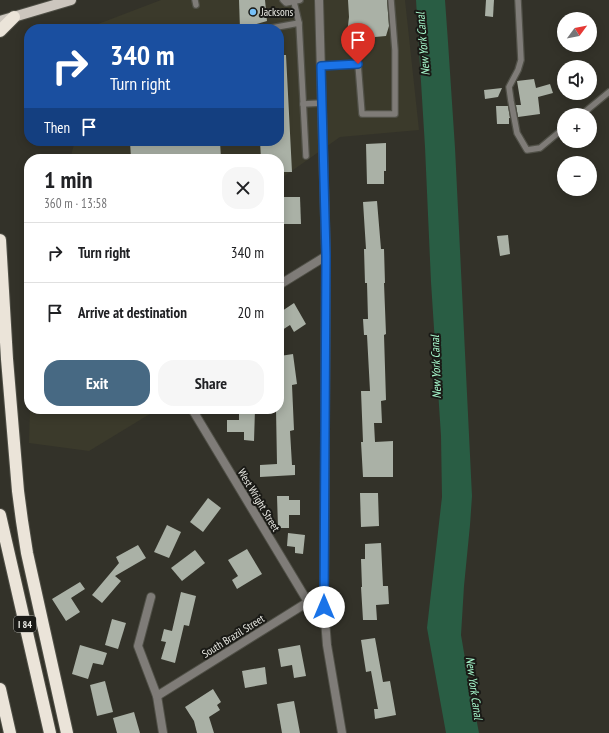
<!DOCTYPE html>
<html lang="en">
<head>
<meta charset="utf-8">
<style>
	:root { --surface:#fff; --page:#f6f6f6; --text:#202124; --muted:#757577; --line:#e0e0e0; --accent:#476983 }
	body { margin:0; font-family:"PT Sans Narrow",sans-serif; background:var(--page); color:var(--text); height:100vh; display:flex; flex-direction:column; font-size:15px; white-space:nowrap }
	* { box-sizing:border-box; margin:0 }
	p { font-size:13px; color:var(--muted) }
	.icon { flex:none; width:22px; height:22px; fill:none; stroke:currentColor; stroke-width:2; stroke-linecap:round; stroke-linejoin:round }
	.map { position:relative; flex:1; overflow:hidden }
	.drawer { position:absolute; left:24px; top:154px; width:260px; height:260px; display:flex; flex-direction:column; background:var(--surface); border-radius:16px; box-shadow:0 2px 10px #0003 }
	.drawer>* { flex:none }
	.top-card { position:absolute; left:24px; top:24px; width:260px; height:122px; border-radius:16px; box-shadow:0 2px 10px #0003; background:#1a4fa0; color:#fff; overflow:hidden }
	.needle { width:26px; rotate:58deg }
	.fabs { position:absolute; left:557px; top:12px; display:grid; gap:8px }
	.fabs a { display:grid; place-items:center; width:40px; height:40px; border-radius:50%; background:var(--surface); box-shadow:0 2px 10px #0003; font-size:20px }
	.pin { position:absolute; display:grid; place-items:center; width:34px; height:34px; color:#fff; margin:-41px -17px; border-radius:50% 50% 50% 0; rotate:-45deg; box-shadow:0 0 4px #0007 }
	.pin .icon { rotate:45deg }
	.me { position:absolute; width:44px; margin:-22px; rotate:0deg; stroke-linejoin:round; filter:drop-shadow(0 0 3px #0008) }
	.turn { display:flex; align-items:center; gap:14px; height:84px; padding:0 20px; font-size:18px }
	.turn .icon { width:52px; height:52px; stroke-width:2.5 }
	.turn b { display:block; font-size:28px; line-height:34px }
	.then { display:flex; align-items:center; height:38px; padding:0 20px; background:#0003; gap:8px; font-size:15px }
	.round { display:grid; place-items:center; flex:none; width:42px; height:42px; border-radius:16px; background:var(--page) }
	.summary { display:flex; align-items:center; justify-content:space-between; height:68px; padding:0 20px }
	h1 { font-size:24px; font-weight:700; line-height:30px }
	.primary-button { display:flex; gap:8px; margin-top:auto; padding:8px 20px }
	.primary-button a { flex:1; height:46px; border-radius:16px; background:var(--accent); color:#fff; font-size:16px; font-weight:700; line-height:46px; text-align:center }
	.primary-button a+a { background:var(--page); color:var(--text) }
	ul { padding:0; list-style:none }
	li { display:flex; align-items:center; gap:12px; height:60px; padding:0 20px; border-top:1px solid var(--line) }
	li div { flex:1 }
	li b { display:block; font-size:15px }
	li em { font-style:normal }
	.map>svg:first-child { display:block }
	.built { fill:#3b3a2b }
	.water { fill:#295d44 }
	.building { fill:#aab1a6 }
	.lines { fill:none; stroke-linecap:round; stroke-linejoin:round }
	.lane-casing { stroke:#505047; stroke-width:8 }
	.street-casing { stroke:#505047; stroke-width:10 }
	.primary-casing { stroke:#505047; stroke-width:12 }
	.highway-casing { stroke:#505047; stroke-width:14 }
	.lane { stroke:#7f7c78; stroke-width:5.5 }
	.street { stroke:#7f7c78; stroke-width:8 }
	.primary { stroke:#ccc6be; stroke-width:10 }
	.highway { stroke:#ebe4d9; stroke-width:12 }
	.route-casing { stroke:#114b97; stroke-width:10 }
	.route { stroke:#1a73e8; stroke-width:7 }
	.poi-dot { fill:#76c0f7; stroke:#1a1a16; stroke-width:1.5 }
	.labels { text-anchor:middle; stroke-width:4; stroke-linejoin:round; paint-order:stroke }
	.shield { fill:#1a1a16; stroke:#acaca7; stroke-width:1 }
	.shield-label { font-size:10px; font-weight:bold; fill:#ebebe5 }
	.poi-label { font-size:11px; fill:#ebebe5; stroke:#1a1a16; text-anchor:start }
	.street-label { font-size:11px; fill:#ebebe5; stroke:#1a1a16 }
	.water-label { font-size:12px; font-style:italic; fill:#a6f8cc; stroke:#1a1a16 }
</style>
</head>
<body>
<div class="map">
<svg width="609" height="733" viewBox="0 0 609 733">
	<rect width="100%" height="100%" fill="#333229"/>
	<g class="built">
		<polygon points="161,0 405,0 419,130 340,137 279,180 279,159 70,159 75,141 279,141 279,29 85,29"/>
		<polygon points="30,409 158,409 89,451 29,443"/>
	</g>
	<polygon class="water" points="416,0 445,0 448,42 455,148 472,496 470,525 464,586 461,635 468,676 479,733 446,733 427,628 442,497 441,436 431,282 425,147"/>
	<g class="building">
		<polygon points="239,0 265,0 267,21 240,29"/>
		<polygon points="348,0 387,0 389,26 386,36 375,37 373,43 360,44 357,38 349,38 348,34 347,34 349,17"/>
		<polygon points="486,0 494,0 493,17 485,16"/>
		<polygon points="279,55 286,55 292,172 279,172 279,159 261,159 260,141 279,141"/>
		<polygon points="534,79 536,88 550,84 553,93 538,97 540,114 518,117 516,105 521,105 517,81"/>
		<polygon points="502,88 498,97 485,99 484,90"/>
		<polygon points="496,106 508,106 510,118 509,118 509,124 497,124"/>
		<polygon points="130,141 220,141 221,159 131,159"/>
		<polygon points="386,143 386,171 384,171 384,184 367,184 366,144"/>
		<polygon points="279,197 300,197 301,224 279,224"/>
		<polygon points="377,201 381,249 384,249 385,283 384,283 386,334 384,335 386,400 381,401 382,423 374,423 375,442 393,441 393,477 363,477 361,442 363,442 361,391 370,391 367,335 364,335 363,319 368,319 367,283 365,283 364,249 366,249 363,202"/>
		<polygon points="508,235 510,254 500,256 497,236"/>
		<polygon points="294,303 306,324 294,332 290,325 279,332 279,313"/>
		<polygon points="293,354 297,384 292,385 294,430 290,431 292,465 295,465 295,475 260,477 260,465 277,464 276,409 279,409 279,373 282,372 280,356"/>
		<polygon points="239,409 255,409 254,441 244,440 244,432 227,432 227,420 239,420"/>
		<polygon points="360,493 378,493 379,526 361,527"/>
		<polygon points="277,496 289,496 289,500 300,500 300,515 289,515 289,528 278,528"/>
		<polygon points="208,498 221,508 203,532 190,522"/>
		<polygon points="167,525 181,532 169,558 154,552"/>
		<polygon points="288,533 305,535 303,554 295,553 295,547 287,546"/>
		<polygon points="381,543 383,586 388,586 389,604 376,605 377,620 363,620 361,587 362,587 361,559 365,559 365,544"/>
		<polygon points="138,545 146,558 115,576 121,581 102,603 92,595 119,563 116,557"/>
		<polygon points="247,549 262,574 237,589 232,580 238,576 228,560"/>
		<polygon points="195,550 205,563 182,581 171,568"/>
		<polygon points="80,582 85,589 71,598 80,612 66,621 52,599"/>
		<polygon points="181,592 196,596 189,626 184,625 175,663 161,659 166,642 161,641 164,629 172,631"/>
		<polygon points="112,619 126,623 118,649 105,645"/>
		<polygon points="375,638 383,682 390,681 396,715 375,719 374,709 378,709 371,671 366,672 361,640"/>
		<polygon points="80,645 107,653 103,665 93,663 88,679 72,674"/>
		<polygon points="300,645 306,676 294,678 292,665 281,667 278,649"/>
		<polygon points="265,667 267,684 245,688 242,671"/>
		<polygon points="105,681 113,712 97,716 90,685"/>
		<polygon points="213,689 221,702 217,705 220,710 209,717 214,733 197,733 194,721 185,707"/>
		<polygon points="294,701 300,733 282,733 277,704"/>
		<polygon points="134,712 140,733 117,733 113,718"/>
	</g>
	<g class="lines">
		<g class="lane-casing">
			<g id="lane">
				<polyline points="195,0 196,5"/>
				<polyline points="283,0 286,3 300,0"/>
				<polyline points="518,0 521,60 518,70 509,87 511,101 517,133 527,150 540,148 564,128"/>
				<polyline points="294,2 299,23"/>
				<polyline points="266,29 299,23 306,156"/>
				<polyline points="321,66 358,64 362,114 395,114 395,50 391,0"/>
				<polyline points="303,104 322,103"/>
				<polyline points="581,115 609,92"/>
			</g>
		</g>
		<g class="street-casing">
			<g id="street">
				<polyline points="319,0 326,256 324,607 327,645 342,733"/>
				<polyline points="279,285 326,256"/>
				<polyline points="192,409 308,602"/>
				<polyline points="151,597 138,646 157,696 163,733"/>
				<polyline points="157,696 308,602 324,607"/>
			</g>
		</g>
		<g class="primary-casing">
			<polyline id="primary" points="0,21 71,0"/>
		</g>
		<g class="highway-casing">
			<g id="highway">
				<polyline points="0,31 14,17"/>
				<polyline points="0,240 7,359 18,491 22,521 27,553 67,733"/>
				<polyline points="0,515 50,733"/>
				<polyline points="0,689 10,733"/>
			</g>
		</g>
		<use href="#lane" class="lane"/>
		<use href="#street" class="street"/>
		<use href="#primary" class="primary"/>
		<use href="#highway" class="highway"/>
	</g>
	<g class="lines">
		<g class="route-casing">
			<polyline id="route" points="324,607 326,256 321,66 358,64"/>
		</g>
		<use href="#route" class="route"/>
	</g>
	<circle class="poi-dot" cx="253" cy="12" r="4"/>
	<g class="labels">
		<rect class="shield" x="14" y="616" width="22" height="16" rx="3"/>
		<g class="shield-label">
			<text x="25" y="628">I 84</text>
		</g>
		<g class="poi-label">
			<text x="261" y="16">Jacksons</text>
		</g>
		<g class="street-label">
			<text transform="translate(259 500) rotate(59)" y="4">West Wright Street</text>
			<text transform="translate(233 636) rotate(-32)" y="4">South Brazil Street</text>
		</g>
		<g class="water-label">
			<text transform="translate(423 44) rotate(-95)" y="4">New York Canal</text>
			<text transform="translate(436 367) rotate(-92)" y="4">New York Canal</text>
			<text transform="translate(474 688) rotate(82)" y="4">New York Canal</text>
		</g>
	</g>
</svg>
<div class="fabs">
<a><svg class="needle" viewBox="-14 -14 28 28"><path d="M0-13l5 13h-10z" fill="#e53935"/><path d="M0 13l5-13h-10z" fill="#757577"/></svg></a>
<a><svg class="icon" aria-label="sound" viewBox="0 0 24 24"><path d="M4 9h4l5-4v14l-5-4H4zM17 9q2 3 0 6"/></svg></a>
<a>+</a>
<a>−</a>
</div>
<div class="pin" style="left:358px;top:64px;background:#d93025"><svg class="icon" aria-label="arrive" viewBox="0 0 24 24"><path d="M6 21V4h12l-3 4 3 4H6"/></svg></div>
<svg class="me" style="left:324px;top:607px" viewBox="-20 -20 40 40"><circle r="19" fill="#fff"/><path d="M0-13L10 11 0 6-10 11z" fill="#1a73e8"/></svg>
<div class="top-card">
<div class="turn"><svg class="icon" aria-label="right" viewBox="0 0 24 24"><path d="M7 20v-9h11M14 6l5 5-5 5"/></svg><div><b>340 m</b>Turn right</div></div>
<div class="then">Then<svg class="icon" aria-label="arrive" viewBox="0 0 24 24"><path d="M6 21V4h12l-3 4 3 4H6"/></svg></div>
</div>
<section class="drawer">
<div class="summary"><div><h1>1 min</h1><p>360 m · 13:58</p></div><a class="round"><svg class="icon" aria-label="close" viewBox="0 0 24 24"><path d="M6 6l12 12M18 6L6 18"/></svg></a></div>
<ul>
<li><svg class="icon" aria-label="right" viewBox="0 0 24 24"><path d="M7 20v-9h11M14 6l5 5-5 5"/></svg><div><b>Turn right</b></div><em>340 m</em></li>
<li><svg class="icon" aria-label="arrive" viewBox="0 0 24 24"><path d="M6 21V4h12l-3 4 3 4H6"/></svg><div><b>Arrive at destination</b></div><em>20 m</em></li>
</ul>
<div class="primary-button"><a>Exit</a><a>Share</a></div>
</section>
</div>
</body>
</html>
